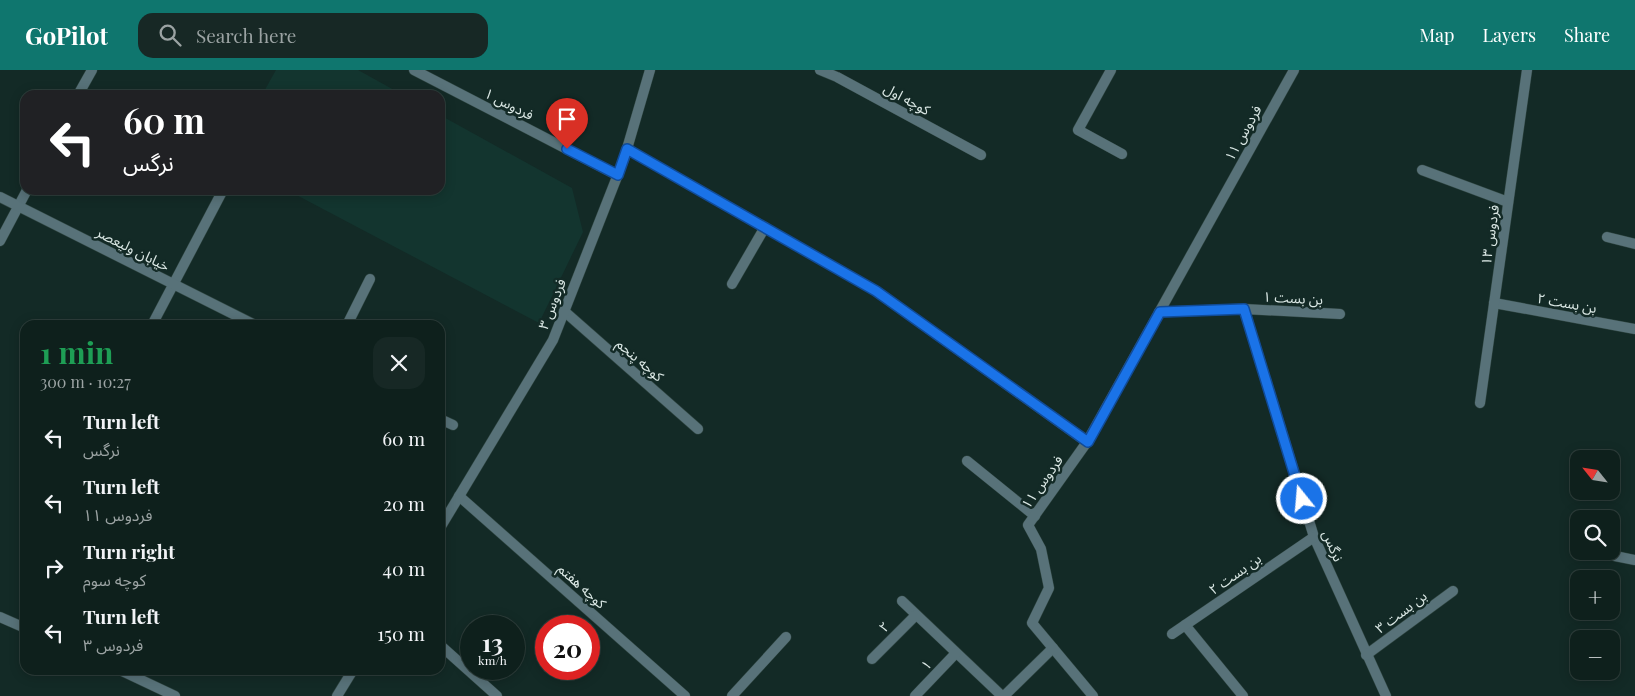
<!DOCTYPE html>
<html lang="en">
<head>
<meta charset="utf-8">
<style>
	:root { --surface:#0e201c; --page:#172825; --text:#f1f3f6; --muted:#9ba3a3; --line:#2e3e3b; --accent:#0f766e }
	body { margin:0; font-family:"Playfair Display","Noto Sans Arabic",serif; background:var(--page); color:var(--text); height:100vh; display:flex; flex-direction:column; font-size:19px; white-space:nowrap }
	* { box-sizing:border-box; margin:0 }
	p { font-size:16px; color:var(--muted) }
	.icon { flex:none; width:28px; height:28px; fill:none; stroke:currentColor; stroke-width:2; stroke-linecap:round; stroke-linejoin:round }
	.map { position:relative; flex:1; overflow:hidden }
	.side { position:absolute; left:20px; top:250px; width:425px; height:355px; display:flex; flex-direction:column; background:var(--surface); border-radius:15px; box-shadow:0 2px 12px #0003,0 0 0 1px var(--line) }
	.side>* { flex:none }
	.top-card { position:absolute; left:20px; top:20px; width:425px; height:105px; border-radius:15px; box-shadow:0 2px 12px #0003,0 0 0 1px var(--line); background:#202124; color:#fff; overflow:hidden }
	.needle { width:32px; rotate:300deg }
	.buttons { position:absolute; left:1570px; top:380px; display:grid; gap:10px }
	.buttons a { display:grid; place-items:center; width:50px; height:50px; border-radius:10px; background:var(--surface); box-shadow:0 2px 12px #0003,0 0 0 1px var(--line); font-size:25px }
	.speed { position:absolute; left:460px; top:545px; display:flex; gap:10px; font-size:25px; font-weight:700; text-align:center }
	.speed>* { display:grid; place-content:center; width:65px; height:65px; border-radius:50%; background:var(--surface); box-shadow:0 2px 12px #0003,0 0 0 1px var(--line); line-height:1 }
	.speed small { font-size:12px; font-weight:400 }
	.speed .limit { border:8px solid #d22; background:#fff; color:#111 }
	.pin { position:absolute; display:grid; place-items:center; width:42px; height:42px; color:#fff; margin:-51px -21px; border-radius:50% 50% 50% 0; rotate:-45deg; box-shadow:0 0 5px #0007 }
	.pin .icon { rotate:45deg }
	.me { position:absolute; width:55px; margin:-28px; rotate:343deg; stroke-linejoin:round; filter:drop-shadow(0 0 4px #0008) }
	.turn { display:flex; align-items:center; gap:18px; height:105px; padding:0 20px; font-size:22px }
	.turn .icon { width:65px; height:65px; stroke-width:2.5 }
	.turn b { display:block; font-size:35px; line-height:42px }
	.round { display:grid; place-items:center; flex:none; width:52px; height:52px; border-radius:15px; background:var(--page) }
	.summary { display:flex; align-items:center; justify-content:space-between; height:85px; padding:0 20px }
	h1 { font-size:30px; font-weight:700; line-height:38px; color:#1e9e55 }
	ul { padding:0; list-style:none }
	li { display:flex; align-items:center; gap:15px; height:65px; padding:0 20px }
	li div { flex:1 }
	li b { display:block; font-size:19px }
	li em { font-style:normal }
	header { display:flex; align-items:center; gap:30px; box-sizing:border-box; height:70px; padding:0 25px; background:var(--accent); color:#fff }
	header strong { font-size:24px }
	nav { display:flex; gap:28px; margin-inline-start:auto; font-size:18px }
	.search { width:350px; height:45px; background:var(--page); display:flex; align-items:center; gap:12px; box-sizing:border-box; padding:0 18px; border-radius:15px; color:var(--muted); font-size:19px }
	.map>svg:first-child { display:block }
	.built { fill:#13352f }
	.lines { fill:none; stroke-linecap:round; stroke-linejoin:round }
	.lane-casing { stroke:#2f4541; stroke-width:11 }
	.street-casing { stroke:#2f4541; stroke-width:11 }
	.lane { stroke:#587279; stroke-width:10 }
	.street { stroke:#587279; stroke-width:10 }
	.route-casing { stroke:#114b97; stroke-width:12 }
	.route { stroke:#1a73e8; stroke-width:9 }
	.labels { text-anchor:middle; stroke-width:5; stroke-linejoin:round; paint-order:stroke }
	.street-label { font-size:14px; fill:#dce9e6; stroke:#132a26 }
</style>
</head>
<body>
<header>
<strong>GoPilot</strong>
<div class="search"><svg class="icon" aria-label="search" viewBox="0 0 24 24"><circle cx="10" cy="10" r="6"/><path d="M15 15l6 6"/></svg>Search here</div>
<nav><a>Map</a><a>Layers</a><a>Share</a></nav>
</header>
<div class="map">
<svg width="1635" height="626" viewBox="0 0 1635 626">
	<rect width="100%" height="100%" fill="#132a26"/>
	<g class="built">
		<polygon points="276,0 358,0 403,25 262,25"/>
		<polygon points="440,45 572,118 583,162 539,253 287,120 440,120"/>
	</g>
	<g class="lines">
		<g class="lane-casing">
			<g id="lane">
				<polyline points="820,0 837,7 981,85"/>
				<polyline points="1111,0 1078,60 1122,84"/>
				<polyline points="78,25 92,0"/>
				<polyline points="1422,100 1508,132"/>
				<polyline points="1607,167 1635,174"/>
				<polyline points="0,171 27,120"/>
				<polyline points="732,214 765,157"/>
				<polyline points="1494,233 1635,259"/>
				<polyline points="1244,239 1340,244"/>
				<polyline points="564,241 698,359"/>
				<polyline points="1159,242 1244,239 1314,467 1386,626"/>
				<polyline points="152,255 223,120"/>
				<polyline points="347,255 370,209"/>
				<polyline points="1480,333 1527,0"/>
				<polyline points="967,391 1035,446"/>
				<polyline points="459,426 685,626"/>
				<polyline points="1615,486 1635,490"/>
				<polyline points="902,531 1002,626"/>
				<polyline points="0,547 25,558"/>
				<polyline points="1185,555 1243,626"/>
				<polyline points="1172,564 1314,467"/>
				<polyline points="440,575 497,626"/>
				<polyline points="1366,585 1453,521"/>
				<polyline points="872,589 916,545"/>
				<polyline points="120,600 175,626"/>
				<polyline points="732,626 786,567"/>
				<polyline points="915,626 956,583"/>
				<polyline points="1004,626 1053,578"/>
			</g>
		</g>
		<g class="street-casing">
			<g id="street">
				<polyline points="414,0 617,105"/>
				<polyline points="627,79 876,221 1087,372"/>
				<polyline points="0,127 255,255"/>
				<polyline points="440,349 453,355"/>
				<polyline points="440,458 553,270 624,89 650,0"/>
				<polyline points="337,626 353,600"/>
				<polyline points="1093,626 1032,553 1049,518 1041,479 1028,455 1087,372 1294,0"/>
			</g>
		</g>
		<use href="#lane" class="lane"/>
		<use href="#street" class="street"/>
	</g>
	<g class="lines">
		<g class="route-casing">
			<polyline id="route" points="567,79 618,105 627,79 876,221 1088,372 1160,242 1244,239 1302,429"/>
		</g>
		<use href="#route" class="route"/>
	</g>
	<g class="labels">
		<g class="street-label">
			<text transform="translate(907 29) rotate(29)" y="5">کوچه اول</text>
			<text transform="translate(509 34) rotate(27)" y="5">فردوس ۱</text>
			<text transform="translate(1243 63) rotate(-61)" y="5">فردوس ۱۱</text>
			<text transform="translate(1490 165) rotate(-82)" y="5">فردوس ۱۳</text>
			<text transform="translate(133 179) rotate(27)" y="5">خیابان ولیعصر</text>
			<text transform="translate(1293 228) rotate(3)" y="5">بن بست ۱</text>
			<text transform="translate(1567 233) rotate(10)" y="5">بن بست ۲</text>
			<text transform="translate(552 234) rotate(-69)" y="5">فردوس ۳</text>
			<text transform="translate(640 290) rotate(41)" y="5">کوچه پنجم</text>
			<text transform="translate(1042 412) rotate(-55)" y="5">فردوس ۱۱</text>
			<text transform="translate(1333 476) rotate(67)" y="5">نرگس</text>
			<text transform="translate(1235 504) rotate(-35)" y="5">بن بست ۲</text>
			<text transform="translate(582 516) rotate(42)" y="5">کوچه هفتم</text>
			<text transform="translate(1401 542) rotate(-37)" y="5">بن بست ۳</text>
			<text transform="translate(884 557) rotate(-45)" y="5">۲</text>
			<text transform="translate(926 595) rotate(-47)" y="5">۱</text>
		</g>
	</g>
</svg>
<div class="buttons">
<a><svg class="needle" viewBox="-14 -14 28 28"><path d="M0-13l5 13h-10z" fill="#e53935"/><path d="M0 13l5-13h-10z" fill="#9ba3a3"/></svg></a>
<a><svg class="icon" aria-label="search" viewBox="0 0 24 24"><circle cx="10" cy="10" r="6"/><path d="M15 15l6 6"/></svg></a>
<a>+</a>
<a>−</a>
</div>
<div class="speed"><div>13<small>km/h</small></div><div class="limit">20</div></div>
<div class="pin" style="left:567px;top:79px;background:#d93025"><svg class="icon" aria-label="arrive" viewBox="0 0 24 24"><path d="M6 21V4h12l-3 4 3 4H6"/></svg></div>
<svg class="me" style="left:1302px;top:429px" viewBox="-20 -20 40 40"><circle r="17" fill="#1a73e8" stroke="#fff" stroke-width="3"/><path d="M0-11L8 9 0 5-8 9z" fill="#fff"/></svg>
<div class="top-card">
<div class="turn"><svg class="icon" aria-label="left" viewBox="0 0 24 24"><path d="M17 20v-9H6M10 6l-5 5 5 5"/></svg><div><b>60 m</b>نرگس</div></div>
</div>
<section class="side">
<div class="summary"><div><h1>1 min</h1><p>300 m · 10:27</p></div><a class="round"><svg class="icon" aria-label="close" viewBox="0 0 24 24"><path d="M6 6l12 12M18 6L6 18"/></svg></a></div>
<ul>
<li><svg class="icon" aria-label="left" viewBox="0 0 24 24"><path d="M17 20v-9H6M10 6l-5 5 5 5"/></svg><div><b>Turn left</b><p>نرگس</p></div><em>60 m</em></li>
<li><svg class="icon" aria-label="left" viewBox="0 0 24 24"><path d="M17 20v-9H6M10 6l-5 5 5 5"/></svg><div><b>Turn left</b><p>فردوس ۱۱</p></div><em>20 m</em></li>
<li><svg class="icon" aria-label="right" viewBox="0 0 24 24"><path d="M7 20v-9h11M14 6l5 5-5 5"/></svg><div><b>Turn right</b><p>کوچه سوم</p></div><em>40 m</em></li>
<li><svg class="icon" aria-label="left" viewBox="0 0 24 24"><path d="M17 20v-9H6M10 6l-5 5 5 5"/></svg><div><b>Turn left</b><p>فردوس ۳</p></div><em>150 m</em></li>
</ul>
</section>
</div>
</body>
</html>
